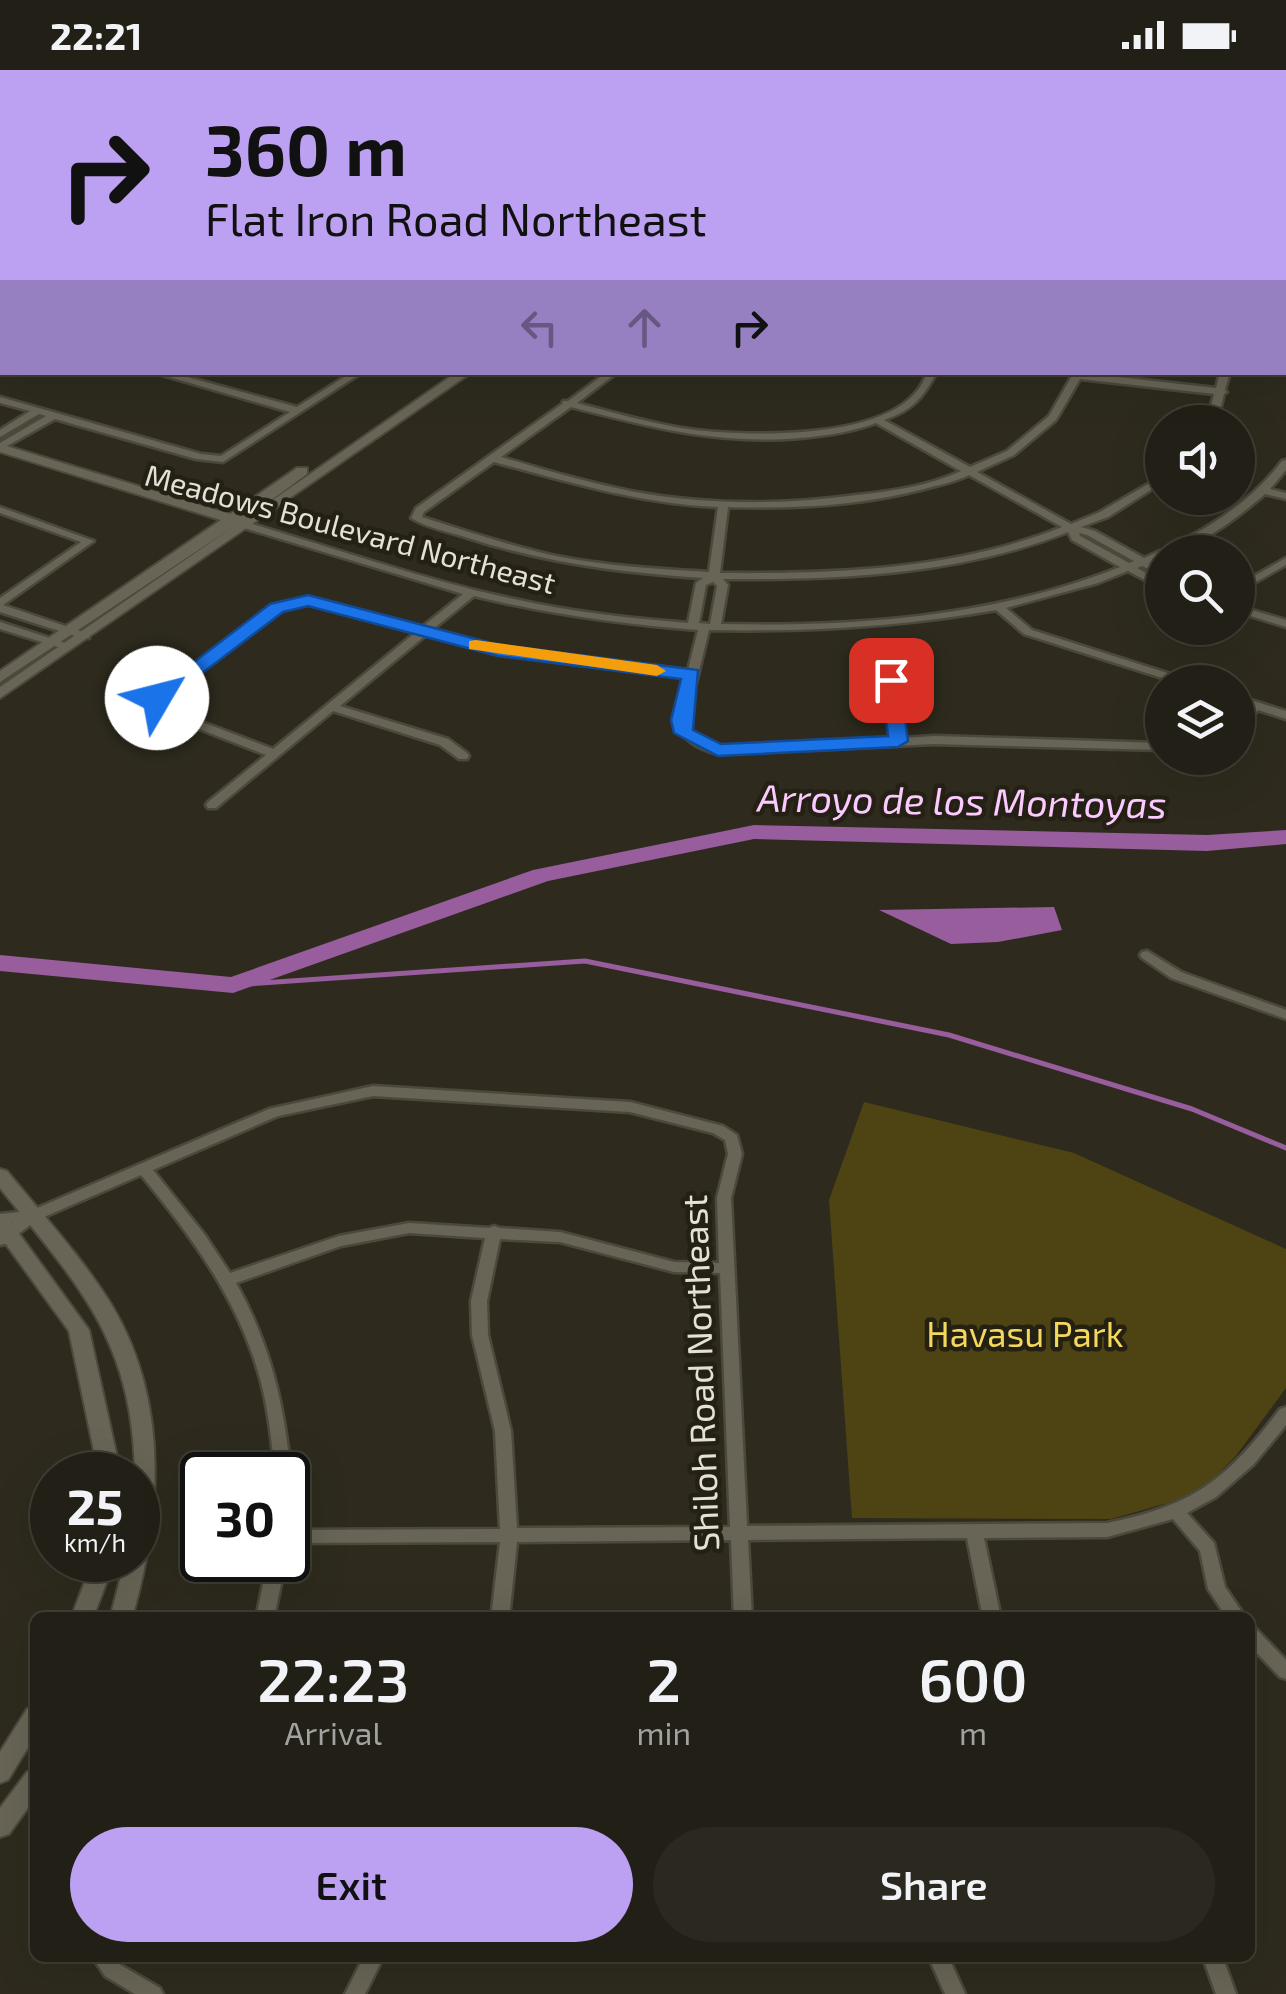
<!DOCTYPE html>
<html lang="en">
<head>
<meta charset="utf-8">
<style>
	:root { --surface:#222016; --page:#2a281f; --text:#f1f3f6; --muted:#a2a3a1; --line:#3f3e35; --accent:#bca0f2 }
	body { margin:0; font-family:"Exo 2",sans-serif; background:var(--page); color:var(--text); height:100vh; display:flex; flex-direction:column; font-size:38px; white-space:nowrap }
	* { box-sizing:border-box; margin:0 }
	p { font-size:32px; color:var(--muted) }
	.icon { flex:none; width:55px; height:55px; fill:none; stroke:currentColor; stroke-width:2; stroke-linecap:round; stroke-linejoin:round }
	.map { position:relative; flex:1; overflow:hidden }
	.side { position:absolute; left:30px; top:1542px; width:1225px; height:350px; display:flex; flex-direction:column; background:var(--surface); border-radius:15px; box-shadow:0 10px 40px #0002,0 0 0 2px var(--line) }
	.side>* { flex:none }
	.top-card { position:absolute; left:0px; top:0px; width:1288px; height:305px; box-shadow:0 10px 40px #0002,0 0 0 2px var(--line); background:#bca0f2; color:#111; overflow:hidden }
	.controls { position:absolute; left:1145px; top:335px; display:grid; gap:20px }
	.controls a { display:grid; place-items:center; width:110px; height:110px; border-radius:50%; background:var(--surface); box-shadow:0 10px 40px #0002,0 0 0 2px var(--line); font-size:50px }
	.speed { position:absolute; left:30px; top:1382px; display:flex; gap:20px; font-size:50px; font-weight:700; text-align:center }
	.speed>* { display:grid; place-content:center; width:130px; height:130px; border-radius:50%; background:var(--surface); box-shadow:0 10px 40px #0002,0 0 0 2px var(--line); line-height:1 }
	.speed small { font-size:25px; font-weight:400 }
	.speed .limit { border:5px solid #111; border-radius:15px; background:#fff; color:#111 }
	.pin { position:absolute; display:grid; place-items:center; width:85px; height:85px; color:#fff; margin:-42px; border-radius:20px; box-shadow:0 5px 15px #0006 }
	.me { position:absolute; width:110px; margin:-55px; rotate:53deg; stroke-linejoin:round; filter:drop-shadow(0 0 8px #0008) }
	.turn { display:flex; align-items:center; gap:35px; height:210px; padding:0 40px; font-size:45px }
	.turn .icon { width:130px; height:130px; stroke-width:2.5 }
	.turn b { display:block; font-size:70px; line-height:85px }
	.lanes { display:flex; align-items:center; height:95px; padding:0 40px; background:#0003; justify-content:center; gap:50px; direction:ltr }
	.lanes .off { opacity:.35 }
	.eta { display:flex; justify-content:space-evenly; align-items:center; height:170px; text-align:center }
	.eta b { font-size:60px; font-weight:600; line-height:70px }
	.primary-button { display:flex; gap:20px; margin-top:auto; padding:20px 40px }
	.primary-button a { flex:1; height:115px; border-radius:60px; background:var(--accent); color:#111; font-size:40px; font-weight:600; line-height:115px; text-align:center }
	.primary-button a+a { background:var(--page); color:var(--text) }
	.status { display:flex; justify-content:space-between; align-items:center; height:70px; padding:0 50px; background:var(--surface); direction:ltr }
	.status svg { height:28px; fill:currentColor }
	.map>svg:first-child { display:block }
	.green { fill:#4d4313 }
	.water { fill:#975d9c }
	.lines { fill:none; stroke-linecap:round; stroke-linejoin:round }
	.stream { stroke:#975d9c; stroke-width:5 }
	.river { fill:#975d9c; fill-rule:evenodd }
	.minor-casing { stroke:#4b493d; stroke-width:5 }
	.tertiary-casing { stroke:#4b493d; stroke-width:4 }
	.minor { fill:#696556; fill-rule:evenodd }
	.tertiary { fill:#696556; fill-rule:evenodd }
	.route { fill:#1a73e8; stroke:#114b97; stroke-width:2.5 }
	.slow { fill:#f59e0b }
	.labels { text-anchor:middle; stroke-width:9; stroke-linejoin:round; paint-order:stroke }
	.far-street-label { font-size:30px; fill:#e3e1d8; stroke:#242114 }
	.park-label { font-size:35px; fill:#f4d85b; stroke:#242114 }
	.street-label { font-size:35px; fill:#e3e1d8; stroke:#242114 }
	.water-label { font-size:38px; font-style:italic; fill:#fbcafe; stroke:#242114 }
</style>
</head>
<body>
<div class="status"><b>22:21</b><svg viewBox="0 0 49 12"><path d="M0 12V9h3v3zM5 12V6h3v6zM10 12V3h3v9zM15 12V0h3v12zM26 1h20v11H26zM47 4h2v5h-2z"/></svg></div>
<div class="map">
<svg width="1286" height="1924" viewBox="0 0 1286 1924">
	<rect width="100%" height="100%" fill="#2e2b1e"/>
	<polygon class="green" points="864,1032 1074,1083 1286,1179 1286,1318 1235,1387 1210,1412 1182,1429 1111,1449 852,1448 829,1130"/>
	<polygon class="water" points="1054,837 1062,860 998,872 951,874 879,840"/>
	<g class="lines">
		<polyline class="stream" points="233,915 585,891 949,965 1192,1039 1286,1078"/>
		<polygon class="river" points="754,755 1207,765 1286,760 1286,774 1207,781 754,769 548,811 233,923 0,901 0,885 231,907 533,800"/>
		<g class="minor-casing">
			<g id="minor">
				<polygon points="197,0 208,0 204,2 195,2"/>
				<polygon points="439,0 450,0 446,2 438,2"/>
				<polygon points="558,0 568,0 565,2 557,2"/>
				<polygon points="617,0 641,0 644,2 623,2"/>
				<polygon points="1267,0 1273,0 1275,2 1267,2"/>
				<rect x="1285" y="59" width="1" height="5"/>
				<rect x="0" y="95" width="2" height="5"/>
				<polygon points="1285,167 1286,168 1286,174 1285,173"/>
				<polygon points="2,230 2,237 0,238 0,231"/>
				<polygon points="0,257 2,258 2,264 0,263"/>
				<rect x="1285" y="265" width="1" height="6"/>
				<polygon points="152,302 169,302 297,337 352,302 363,302 223,392 196,389 55,349 0,380 0,373 46,346 39,344 0,367 0,360 30,341 0,333 0,327 201,384 221,386 290,342"/>
				<path d="M607 302H618L577 333C611 342 646 352 681 358 738 367 876 371 916 322 921 317 924 309 928 302H937C923 328 913 340 884 350L970 397 1007 381 1049 346 1074 302 1216 318 1220 302H1230L1225 320 1227 322 1224 324 1217 352H1207L1214 324 1080 309 1056 350 1014 385 977 402 1071 454 1100 442 1162 406V413L1108 447 1081 457 1095 461 1144 488C1197 466 1247 437 1282 391L1286 390V400L1270 419 1286 423V429L1265 424C1241 445 1195 482 1162 482V488L1152 492 1162 498V505L1142 496 1137 498 1162 512V519L1128 501 1098 513 1006 538 1032 560 1189 610 1190 612H1175L1024 564 996 540C900 557 806 562 709 560L687 650 694 664 719 676 892 668 885 610 891 607 897 610 904 668 934 666 1162 673V680L934 674 718 684C697 678 683 671 675 650L686 607 498 584 426 565 340 636 448 669 467 683 469 686 467 689H459L440 675 333 641 216 738H208L206 735 208 732 266 685 150 640 148 638 153 626 273 536 304 528H312L422 557 463 524 241 457V453H249C337 479 424 510 514 529 571 542 629 548 688 553L696 513 703 508C623 503 546 493 468 468 450 462 427 458 411 448L416 438 562 334 563 331H568ZM571 337C649 357 718 375 800 368 825 366 852 362 876 353L961 401C929 416 892 421 857 425 784 435 707 435 635 422 589 413 545 400 501 387ZM494 392C568 412 641 434 718 437L709 502C658 499 606 496 556 486 510 476 466 461 422 447L424 442ZM969 405 1062 457C954 500 835 504 720 503L728 437C794 439 860 436 924 419 939 415 955 412 969 405ZM1068 462 1072 470 1120 497C994 547 855 557 721 554L728 515 723 509C839 510 959 505 1068 462ZM1079 463 1087 465 1134 491 1129 493 1080 466ZM713 512 717 516 710 554 699 553 706 515ZM474 526C548 544 622 554 698 560L688 600 499 578 432 560ZM308 533 416 562 273 679 160 636 162 630 281 540Z"/>
				<polygon points="0,437 94,471 3,535 89,564 89,568 81,568 0,542 0,528 81,472 0,443"/>
				<polygon points="1286,488 1286,495 1238,522 1238,515"/>
				<polygon points="1238,536 1286,550 1286,557 1238,542"/>
				<polygon points="0,552 65,573 67,575 61,578 0,559"/>
				<polygon points="1238,626 1286,641 1286,649 1258,640 1242,658 1238,659 1238,649 1249,636 1238,633"/>
				<polygon points="1147,881 1181,902 1286,940 1286,949 1171,908 1142,888 1140,885 1142,882"/>
				<path d="M373 1016 630 1032 723 1056 737 1065 742 1084 731 1128 747 1456 1107 1453C1195 1435 1227 1409 1280 1339L1286 1337V1355L1254 1394 1216 1427 1187 1443 1214 1473 1225 1517 1246 1548H1227L1208 1519 1200 1481 1173 1449 1107 1467 984 1468 1001 1548H983L967 1468 748 1470 752 1548H734L731 1470 517 1472 509 1548H491L500 1472 288 1473V1460L500 1459 495 1361 472 1265 471 1231 485 1168 409 1163 341 1176 236 1213C271 1276 284 1334 291 1405L288 1410V1405H275C272 1374 269 1343 261 1312 240 1232 193 1168 141 1105L37 1150 5 1174 0 1175V1162L13 1153 0 1154V1144L30 1141 269 1039ZM373 1026 630 1042 713 1063 725 1070 728 1084 717 1128 719 1193 674 1192 560 1162 500 1158 494 1156 489 1158 409 1153 339 1166 230 1203 205 1165 153 1100 278 1046ZM500 1169 560 1172 674 1202 720 1203 730 1457 517 1458 511 1361 488 1265 487 1231Z"/>
				<polygon points="268,1490 286,1490 274,1548 256,1548"/>
				<polygon points="1250,1557 1256,1559 1286,1590 1286,1609 1280,1607 1250,1576"/>
				<polygon points="93,1888 114,1888 119,1894 160,1918 163,1924 135,1924 105,1906"/>
				<polygon points="363,1888 383,1888 365,1924 345,1924"/>
				<polygon points="929,1888 949,1888 965,1924 945,1924"/>
				<polygon points="1203,1888 1223,1888 1236,1924 1216,1924"/>
			</g>
		</g>
		<g class="tertiary-casing">
			<g id="tertiary">
				<rect x="1285" y="148" width="1" height="6"/>
				<polygon points="457,302 472,302 0,628 0,617 236,455 0,612 0,601 221,450 0,382 0,374 230,444 297,398 307,398 307,404 244,450"/>
				<path d="M0 1099 7 1101C42 1144 81 1186 111 1234 169 1330 162 1444 132 1548H110L125 1490H138V1405H135C133 1270 79 1216 0 1118Z"/>
				<polygon points="0,1145 7,1147 89,1260 121,1405 99,1405 69,1261 0,1166"/>
				<polygon points="93,1490 115,1490 93,1548 71,1548"/>
				<polygon points="35,1636 35,1666 8,1710 0,1713 0,1682 27,1639"/>
				<polygon points="35,1699 35,1728 9,1764 0,1767 0,1738 27,1702"/>
			</g>
		</g>
		<use href="#minor" class="minor"/>
		<use href="#tertiary" class="tertiary"/>
	</g>
	<polygon class="route" points="308,525 499,575 698,600 693,660 721,674 888,666 882,610 891,605 900,610 908,671 898,677 718,686 674,663 671,650 681,609 498,586 308,536 283,542 164,632 147,628 270,534"/>
	<polygon class="slow" points="476,570 657,595 666,601 657,606 469,579 469,571"/>
	<g class="labels">
		<g class="far-street-label">
			<text transform="translate(350 460) rotate(15)" y="10">Meadows Boulevard Northeast</text>
		</g>
		<g class="park-label">
			<text x="1025" y="1277">Havasu Park</text>
		</g>
		<g class="street-label">
			<text transform="translate(701 1303) rotate(-92)" y="12">Shiloh Road Northeast</text>
		</g>
		<g class="water-label">
			<text transform="translate(962 732) rotate(1)" y="13">Arroyo de los Montoyas</text>
		</g>
	</g>
</svg>
<div class="controls">
<a><svg class="icon" aria-label="sound" viewBox="0 0 24 24"><path d="M4 9h4l5-4v14l-5-4H4zM17 9q2 3 0 6"/></svg></a>
<a><svg class="icon" aria-label="search" viewBox="0 0 24 24"><circle cx="10" cy="10" r="6"/><path d="M15 15l6 6"/></svg></a>
<a><svg class="icon" aria-label="layers" viewBox="0 0 24 24"><path d="M12 4l9 5-9 5-9-5zM3 14l9 5 9-5"/></svg></a>
</div>
<div class="speed"><div>25<small>km/h</small></div><div class="limit">30</div></div>
<div class="pin" style="left:891px;top:610px;background:#d93025"><svg class="icon" aria-label="arrive" viewBox="0 0 24 24"><path d="M6 21V4h12l-3 4 3 4H6"/></svg></div>
<svg class="me" style="left:157px;top:628px" viewBox="-20 -20 40 40"><circle r="19" fill="#fff"/><path d="M0-13L10 11 0 6-10 11z" fill="#1a73e8"/></svg>
<div class="top-card">
<div class="turn"><svg class="icon" aria-label="right" viewBox="0 0 24 24"><path d="M7 20v-9h11M14 6l5 5-5 5"/></svg><div><b>360 m</b>Flat Iron Road Northeast</div></div>
<div class="lanes"><svg class="icon off" aria-label="left" viewBox="0 0 24 24"><path d="M17 20v-9H6M10 6l-5 5 5 5"/></svg><svg class="icon off" aria-label="ahead" viewBox="0 0 24 24"><path d="M12 20V5M6 11l6-6 6 6"/></svg><svg class="icon" aria-label="right" viewBox="0 0 24 24"><path d="M7 20v-9h11M14 6l5 5-5 5"/></svg></div>
</div>
<section class="side">
<div class="eta">
<div><b>22:23</b><p>Arrival</p></div>
<div><b>2</b><p>min</p></div>
<div><b>600</b><p>m</p></div>
</div>
<div class="primary-button"><a>Exit</a><a>Share</a></div>
</section>
</div>
</body>
</html>
